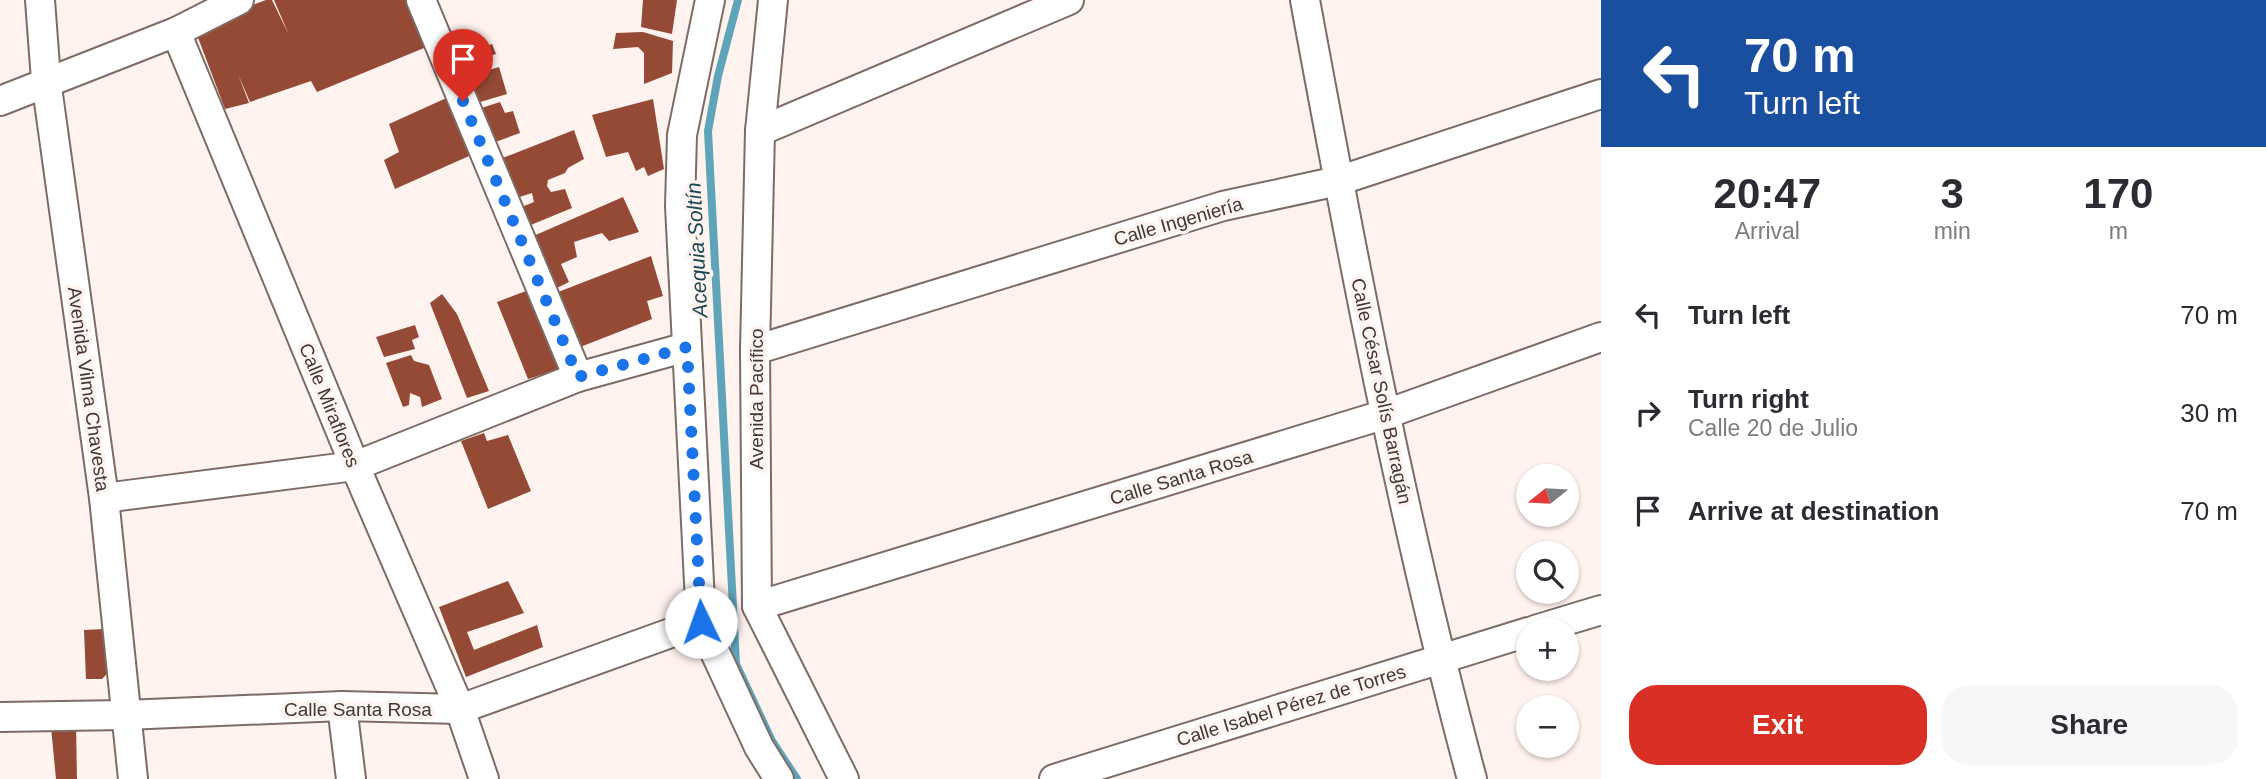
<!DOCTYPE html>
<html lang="en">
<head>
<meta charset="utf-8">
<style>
	:root { --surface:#fff; --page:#f7f7f7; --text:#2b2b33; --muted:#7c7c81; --accent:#d93025 }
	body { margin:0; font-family:Arial,sans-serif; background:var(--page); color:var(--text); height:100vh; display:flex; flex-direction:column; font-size:26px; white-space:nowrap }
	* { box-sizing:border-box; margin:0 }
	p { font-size:23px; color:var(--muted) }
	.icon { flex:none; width:38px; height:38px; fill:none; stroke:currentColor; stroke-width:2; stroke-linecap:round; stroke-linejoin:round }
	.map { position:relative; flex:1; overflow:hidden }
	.side { display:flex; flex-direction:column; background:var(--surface); width:665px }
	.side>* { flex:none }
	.hud { background:#1a4fa0; color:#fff; overflow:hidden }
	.needle { width:46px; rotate:252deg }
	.fabs { position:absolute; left:1516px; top:464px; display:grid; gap:14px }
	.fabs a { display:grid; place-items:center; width:63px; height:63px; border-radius:50%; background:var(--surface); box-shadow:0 2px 5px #0004; font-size:35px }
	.pin { position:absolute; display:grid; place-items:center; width:60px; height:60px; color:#fff; margin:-72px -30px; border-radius:50% 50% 50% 0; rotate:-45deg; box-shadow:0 0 7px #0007 }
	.pin .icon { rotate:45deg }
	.me { position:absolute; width:77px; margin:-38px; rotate:357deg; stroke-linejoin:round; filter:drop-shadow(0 0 5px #0008) }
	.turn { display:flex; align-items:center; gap:24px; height:147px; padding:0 28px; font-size:32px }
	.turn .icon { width:91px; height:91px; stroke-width:2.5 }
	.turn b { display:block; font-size:49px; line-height:60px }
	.eta { display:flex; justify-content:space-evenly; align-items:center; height:119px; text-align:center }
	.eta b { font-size:42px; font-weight:700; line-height:49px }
	.action { display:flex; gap:14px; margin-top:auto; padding:14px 28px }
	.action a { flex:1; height:80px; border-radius:28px; background:var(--accent); color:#fff; font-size:28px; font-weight:700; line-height:80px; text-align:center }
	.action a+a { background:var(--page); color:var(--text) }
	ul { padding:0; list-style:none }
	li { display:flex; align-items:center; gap:21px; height:98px; padding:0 28px }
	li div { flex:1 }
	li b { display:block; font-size:26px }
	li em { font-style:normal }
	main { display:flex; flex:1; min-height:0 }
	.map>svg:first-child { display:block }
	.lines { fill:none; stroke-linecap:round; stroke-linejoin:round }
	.stream { stroke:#5fa4b9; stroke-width:8 }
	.building { fill:#944a35 }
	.street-casing { stroke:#7d6c66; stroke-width:32 }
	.street { stroke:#fff; stroke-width:28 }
	.route { stroke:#1a73e8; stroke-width:12; stroke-dasharray:0 21.6 }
	.labels { text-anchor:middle; stroke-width:7; stroke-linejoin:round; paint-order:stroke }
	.street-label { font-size:19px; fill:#403835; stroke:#fff3ef }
	.water-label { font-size:21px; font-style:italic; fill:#194754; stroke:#fff3ef }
</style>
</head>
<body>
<main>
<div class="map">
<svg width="1601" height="779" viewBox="0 0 1601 779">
	<rect width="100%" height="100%" fill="#fff3ef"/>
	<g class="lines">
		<polyline class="stream" points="738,0 718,76 708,131 736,664 772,741 797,779"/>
	</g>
	<g class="building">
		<polygon points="266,0 272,0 289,35 274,0 407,0 429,46 317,92 311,81 250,102 238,74 249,103 225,109 194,27"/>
		<polygon points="643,0 677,0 672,34 641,27"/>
		<polygon points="643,32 673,41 672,73 644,84 644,53 638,47 613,49 616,33"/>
		<polygon points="492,44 496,54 483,58 486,71 499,67 507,94 470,105 463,85 474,74 460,76 454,60"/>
		<polygon points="453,95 478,152 395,189 384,160 399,152 389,124"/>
		<polygon points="653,99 664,169 648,176 644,167 636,171 628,152 606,157 592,115"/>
		<polygon points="500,102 505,113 513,111 520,133 487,145 472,111"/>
		<polygon points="574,130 584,159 568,168 565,173 548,180 547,186 551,192 565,189 572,208 521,229 514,210 534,202 532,193 510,200 495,161"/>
		<polygon points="623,197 639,232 609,241 602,233 574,242 577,257 561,264 569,282 555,289 531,237"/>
		<polygon points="651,256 663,296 647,301 652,319 575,349 553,294"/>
		<polygon points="534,288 566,367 528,379 497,302"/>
		<polygon points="442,294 457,314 489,391 467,398 430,303"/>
		<polygon points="415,325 419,337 412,340 415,349 384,357 376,337"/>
		<polygon points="411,355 414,361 429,365 442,399 422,407 420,397 410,393 409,405 403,407 386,363"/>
		<polygon points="484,433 487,441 508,435 531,491 488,509 461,441"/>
		<polygon points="508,581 524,613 467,632 474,650 537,625 543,647 466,677 439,607"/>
		<polygon points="104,629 108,673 102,679 86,679 84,630"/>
		<polygon points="76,725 77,779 56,779 51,727"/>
	</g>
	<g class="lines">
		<g class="street-casing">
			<g id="street">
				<polyline points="40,0 46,80 104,498 133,779"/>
				<polyline points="421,0 578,377"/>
				<polyline points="710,0 682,135 680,206 701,622 759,747 779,779"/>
				<polyline points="773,0 760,131 755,350 757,606 844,779"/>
				<path d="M1305 0C1353 261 1403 523 1472 779"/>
				<polyline points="176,32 355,466 460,709 484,779"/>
				<polyline points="0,101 176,32 239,0"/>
				<polyline points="760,131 1069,0"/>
				<polyline points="755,350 1223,206 1338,181 1601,94"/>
				<polyline points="104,498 355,466 578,377 687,347"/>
				<polyline points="757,606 1386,414 1601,337"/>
				<polyline points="1535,630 1601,610"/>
				<polyline points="342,706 351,779"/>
				<polyline points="0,717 125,715 342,706 460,709 701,622"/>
				<polyline points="1054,779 1528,632"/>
			</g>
		</g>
		<use href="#street" class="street"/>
	</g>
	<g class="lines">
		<polyline class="route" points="463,101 578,377 687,347 701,622"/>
	</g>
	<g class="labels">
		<g class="street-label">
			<text transform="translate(1178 221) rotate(-16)" y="7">Calle Ingeniería</text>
			<text transform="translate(89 389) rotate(82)" y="7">Avenida Vilma Chavesta</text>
			<text transform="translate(1382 391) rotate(78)" y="7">Calle César Solís Barragán</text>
			<text transform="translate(756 399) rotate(-90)" y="7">Avenida Pacífico</text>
			<text transform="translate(330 405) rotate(68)" y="7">Calle Miraflores</text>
			<text transform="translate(1181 477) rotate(-17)" y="7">Calle Santa Rosa</text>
			<text transform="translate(1291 705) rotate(-17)" y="7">Calle Isabel Pérez de Torres</text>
			<text x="358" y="716">Calle Santa Rosa</text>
		</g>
		<g class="water-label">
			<text transform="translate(697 250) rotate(-93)" y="7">Acequia Soltín</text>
		</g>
	</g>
</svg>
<div class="fabs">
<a><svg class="needle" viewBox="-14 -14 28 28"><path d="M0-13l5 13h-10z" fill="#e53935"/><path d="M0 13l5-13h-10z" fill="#7c7c81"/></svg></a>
<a><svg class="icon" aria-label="search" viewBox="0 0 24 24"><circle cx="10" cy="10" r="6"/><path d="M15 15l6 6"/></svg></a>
<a>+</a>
<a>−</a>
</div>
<div class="pin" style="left:463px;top:101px;background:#d93025"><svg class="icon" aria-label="arrive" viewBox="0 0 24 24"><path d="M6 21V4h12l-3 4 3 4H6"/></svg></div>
<svg class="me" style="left:701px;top:622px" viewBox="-20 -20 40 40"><circle r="19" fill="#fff"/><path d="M0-13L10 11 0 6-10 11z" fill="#1a73e8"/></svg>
</div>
<section class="side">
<div class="hud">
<div class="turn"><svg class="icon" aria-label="left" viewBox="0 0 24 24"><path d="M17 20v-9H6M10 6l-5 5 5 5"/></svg><div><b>70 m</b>Turn left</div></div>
</div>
<div class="eta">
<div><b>20:47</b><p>Arrival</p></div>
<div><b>3</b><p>min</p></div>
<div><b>170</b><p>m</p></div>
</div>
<ul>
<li><svg class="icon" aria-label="left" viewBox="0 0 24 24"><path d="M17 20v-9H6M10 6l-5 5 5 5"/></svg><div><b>Turn left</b></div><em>70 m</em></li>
<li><svg class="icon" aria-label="right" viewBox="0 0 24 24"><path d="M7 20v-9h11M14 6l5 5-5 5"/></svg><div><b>Turn right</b><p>Calle 20 de Julio</p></div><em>30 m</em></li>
<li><svg class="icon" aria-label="arrive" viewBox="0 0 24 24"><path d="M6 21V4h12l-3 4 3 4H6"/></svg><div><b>Arrive at destination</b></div><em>70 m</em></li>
</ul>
<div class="action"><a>Exit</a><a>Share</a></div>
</section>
</main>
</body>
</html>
